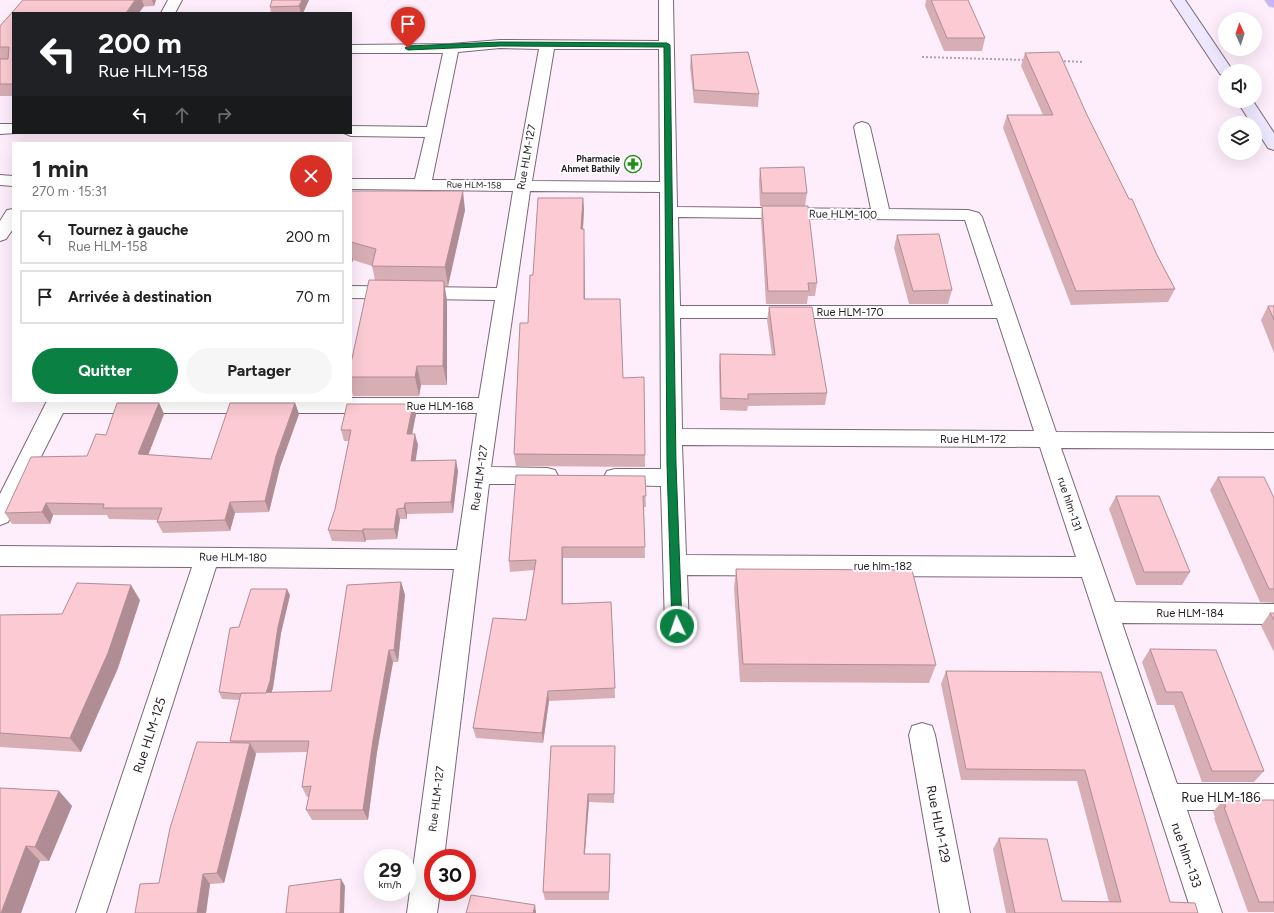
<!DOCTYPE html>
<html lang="fr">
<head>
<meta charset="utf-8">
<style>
	:root { --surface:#fff; --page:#f6f6f6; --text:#222; --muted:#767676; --line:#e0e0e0; --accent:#0b8043 }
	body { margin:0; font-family:Figtree,sans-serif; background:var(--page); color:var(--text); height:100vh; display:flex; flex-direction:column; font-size:15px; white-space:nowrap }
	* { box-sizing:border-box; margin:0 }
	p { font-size:13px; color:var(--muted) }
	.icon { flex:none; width:22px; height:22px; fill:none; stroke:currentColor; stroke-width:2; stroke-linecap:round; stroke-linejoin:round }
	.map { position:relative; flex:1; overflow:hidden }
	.drawer { position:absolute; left:12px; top:142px; width:340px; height:260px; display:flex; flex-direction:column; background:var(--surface); border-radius:0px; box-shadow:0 4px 16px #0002 }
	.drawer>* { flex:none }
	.top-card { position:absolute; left:12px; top:12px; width:340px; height:122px; border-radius:0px; box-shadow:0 4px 16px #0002; background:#202124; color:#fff; overflow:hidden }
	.needle { width:26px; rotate:357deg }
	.controls { position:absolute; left:1218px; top:12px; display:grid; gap:8px }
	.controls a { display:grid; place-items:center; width:44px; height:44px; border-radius:50%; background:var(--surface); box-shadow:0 4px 16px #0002; font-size:20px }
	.speed { position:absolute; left:364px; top:849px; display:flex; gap:8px; font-size:20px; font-weight:700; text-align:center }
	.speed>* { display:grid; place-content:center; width:52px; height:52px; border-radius:50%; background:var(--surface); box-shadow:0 4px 16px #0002; line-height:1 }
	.speed small { font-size:10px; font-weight:400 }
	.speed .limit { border:6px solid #d22; background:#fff; color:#111 }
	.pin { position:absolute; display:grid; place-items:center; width:34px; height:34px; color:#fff; margin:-41px -17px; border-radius:50% 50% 50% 0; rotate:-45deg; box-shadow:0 0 4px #0007 }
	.pin .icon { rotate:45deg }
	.me { position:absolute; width:44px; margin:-22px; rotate:357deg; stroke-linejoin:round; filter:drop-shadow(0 0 3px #0008) }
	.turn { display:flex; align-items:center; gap:14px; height:84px; padding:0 20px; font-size:18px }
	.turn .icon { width:52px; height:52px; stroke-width:2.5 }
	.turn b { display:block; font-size:28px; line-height:34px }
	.lanes { display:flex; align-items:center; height:38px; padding:0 20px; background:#0003; justify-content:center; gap:20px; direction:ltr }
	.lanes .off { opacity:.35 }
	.round { display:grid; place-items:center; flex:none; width:42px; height:42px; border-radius:21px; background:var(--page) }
	.head { display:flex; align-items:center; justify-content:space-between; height:68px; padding:0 20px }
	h1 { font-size:24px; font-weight:700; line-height:30px }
	.primary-button { display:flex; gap:8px; margin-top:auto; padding:8px 20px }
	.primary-button a { flex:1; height:46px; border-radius:24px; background:var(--accent); color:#fff; font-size:16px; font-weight:700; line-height:46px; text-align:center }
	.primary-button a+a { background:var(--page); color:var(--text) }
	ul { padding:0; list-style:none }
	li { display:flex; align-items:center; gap:12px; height:54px; margin:0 8px 6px; padding:0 12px; border:2px solid var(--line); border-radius:0px }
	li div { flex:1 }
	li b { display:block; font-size:15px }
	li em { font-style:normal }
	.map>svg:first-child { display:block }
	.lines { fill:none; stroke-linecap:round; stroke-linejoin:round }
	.street-casing { stroke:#7a6977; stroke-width:2 }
	.secondary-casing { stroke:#7a6977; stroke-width:2 }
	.highway-casing { stroke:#d8d6d8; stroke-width:2 }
	.path { stroke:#afa2ac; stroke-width:2; stroke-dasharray:2 2; stroke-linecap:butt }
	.street { fill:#fff; fill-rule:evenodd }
	.secondary { fill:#eee8fe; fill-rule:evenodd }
	.highway { fill:#c8b3fa; fill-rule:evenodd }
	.wall { fill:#d8aeb5 }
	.shaded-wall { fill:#b08d94 }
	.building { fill:#fbcad3; stroke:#b08d94 }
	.route { fill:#0b8043; stroke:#07532c }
	.labels { text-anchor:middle; stroke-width:4; stroke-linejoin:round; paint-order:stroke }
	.far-poi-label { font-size:9px; font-weight:bold; fill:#251e24; stroke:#fff; text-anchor:end }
	.far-street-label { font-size:9px; fill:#251e24; stroke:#fff }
	.street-label { font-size:11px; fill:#251e24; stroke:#fff }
	.near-street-label { font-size:13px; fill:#251e24; stroke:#fff }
</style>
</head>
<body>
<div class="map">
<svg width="1274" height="913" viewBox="0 0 1274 913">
	<rect width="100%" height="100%" fill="#feeefb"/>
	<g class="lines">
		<g class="street-casing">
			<g id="street">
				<polygon points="168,0 182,0 175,13 161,13"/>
				<path d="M659 0H673L677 207 871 209 854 127 856 124 862 122 868 124 870 127 889 209 968 210 979 213 982 217 1056 432 1274 433V449L1061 448 1115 602 1274 604V624L1122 623 1177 784H1274V810H1187L1222 913H1192L1082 577 687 575 689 626 686 633 677 637 668 633 665 626 661 486 615 485 607 483 604 477 607 471 615 469H661L660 192 530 191 491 467 547 468 555 470 558 476 555 482 547 484H489L444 858H433V892H440L437 913H407L454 569 216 567 106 913H76L192 567 0 566V546L457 550 477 413H63L8 522 0 525V494L47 401H351V398H479L495 300 351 298V286L497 288 513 191 351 189V179H415L425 137 351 136 344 133H351V126L427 127 443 53H351V45L451 44 500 40 659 41ZM500 48 539 49 515 180H432L458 52ZM554 49H659L660 182 532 181ZM678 217 965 220 993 306H680ZM680 318H997L1034 431 682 429ZM682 445 1040 447 1076 557 686 555Z"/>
				<polygon points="0,124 13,124 13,133 16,133 0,134"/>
				<polygon points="0,175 13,176 13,186 0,185"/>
				<polygon points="13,209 13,229 6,239 0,241 0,221 7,210"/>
				<polygon points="922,723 932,726 935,735 970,913 940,913 909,735 912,726"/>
			</g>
		</g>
		<g class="secondary-casing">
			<g id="secondary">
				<polygon points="1171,0 1185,0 1233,71 1225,71 1225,76 1220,74"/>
				<polygon points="1237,101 1253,101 1274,133 1274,150 1268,148 1255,128 1255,123 1251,123"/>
			</g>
		</g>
		<g class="highway-casing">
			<polygon id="highway" points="1265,0 1274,0 1274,7 1269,6"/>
		</g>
		<g class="path">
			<polyline points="922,57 1025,60"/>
			<polyline points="1060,61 1083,62"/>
		</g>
		<use href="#street" class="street"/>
		<use href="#secondary" class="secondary"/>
		<use href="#highway" class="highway"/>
	</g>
	<g class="wall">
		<polygon points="23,0 156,0 154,6 13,13 13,96 0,96 0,26"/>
		<polygon points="309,0 303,13 271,13 270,7"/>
		<polygon points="926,0 968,0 985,38 982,51 944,51 925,6"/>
		<polygon points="1025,53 1087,115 1157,255 1175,289 1168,302 1071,305 1003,128 1007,115 1043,115 1021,66"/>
		<polygon points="691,55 759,94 758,107 694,103 690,67"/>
		<polygon points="760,168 807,193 805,206 817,283 815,296 808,296 807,304 766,304 761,219 762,206 760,206 759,181"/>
		<polygon points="351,191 465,210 448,286 444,286 447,301 447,385 421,385 419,396 353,396 351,388 351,363 375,280 372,266 353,260 351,265"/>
		<polygon points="583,198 584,210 583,229 584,241 585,299 623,378 645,455 645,467 516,466 514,454 533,275"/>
		<polygon points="897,235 952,290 948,304 909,304 894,248"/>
		<polygon points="1268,306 1274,306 1274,353 1261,320"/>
		<polygon points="769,307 827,393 825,405 748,406 747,411 720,410 719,366 720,354 772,355 767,320"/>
		<polygon points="159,403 164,414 148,455 211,459 295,403 299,414 280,467 269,512 235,513 230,531 163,533 157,522 158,520 109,519 107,515 53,515 50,524 12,524 5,513 87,456 106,435"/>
		<polygon points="416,414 412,434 418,445 415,461 458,471 453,513 407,514 407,519 400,519 397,539 366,540 365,542 332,541 328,530 335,509 349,441 344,441 341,430"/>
		<polygon points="645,476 646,507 644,507 645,558 563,558 563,604 611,602 615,698 549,701 543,743 476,738 473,728 526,620 534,570 510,572 509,561"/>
		<polygon points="1218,477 1274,498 1274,603 1260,602 1210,490"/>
		<polygon points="1116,496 1190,572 1182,585 1136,585 1109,509"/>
		<polygon points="736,569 936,665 929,683 740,682 734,588"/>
		<polygon points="401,582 405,595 398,662 393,662 377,752 368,820 312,820 306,810 309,797 307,797 302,787 307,752 255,753 256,754 224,883 210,884 206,913 135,913 159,883 231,743 230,741 240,700 222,699 219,692 239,627 290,595 281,633 273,688 271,693 331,691"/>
		<polygon points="140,600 118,668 81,752 0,747 0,615 62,614"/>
		<polygon points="1270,613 1274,613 1274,652 1261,626"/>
		<polygon points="1150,649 1264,771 1254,782 1202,782 1174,705 1157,705 1142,662"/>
		<polygon points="946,671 1101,672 1170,902 1198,913 1006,913 993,849 999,838 1062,901 1109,902 1077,781 961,780 941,684"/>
		<polygon points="551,746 615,755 614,803 589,802 585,854 610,854 609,900 545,900 543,892"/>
		<polygon points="0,788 59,791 72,806 49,861 40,861 21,913"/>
		<polygon points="1223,800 1274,800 1274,912 1248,912 1214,818 1215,817 1213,812"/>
	</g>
	<g class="shaded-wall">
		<polygon points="135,0 142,0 144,6 139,13 126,13"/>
		<polygon points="152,0 156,0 154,6"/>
		<polygon points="302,0 309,0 303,13 301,13 299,6"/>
		<polygon points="463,191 465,210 448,286 445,267"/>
		<polygon points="583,198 584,210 582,241 581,229"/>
		<polygon points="584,229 584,241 585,311 584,299"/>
		<polygon points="351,254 353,260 351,265"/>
		<polygon points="444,281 447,301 447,385 443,366"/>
		<polygon points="417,366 421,385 419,396 415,377"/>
		<polygon points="159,403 164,414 144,466 138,454"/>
		<polygon points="295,403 299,414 280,467 269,512 265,501 276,456"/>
		<polygon points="413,404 416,414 410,445 407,434"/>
		<polygon points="415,434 418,445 414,472 411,461"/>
		<polygon points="456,460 458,471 453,513 451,502"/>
		<polygon points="230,502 235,513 230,531 225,520"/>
		<polygon points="46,503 53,515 50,524 42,512"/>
		<polygon points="405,503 407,514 407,519 404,508"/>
		<polygon points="397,509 400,519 397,539 394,529"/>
		<polygon points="363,529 366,540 365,542 362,531"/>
		<polygon points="562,547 563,558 563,615 562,604"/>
		<polygon points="401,582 405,595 398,662 394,650"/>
		<polygon points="131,585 140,600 118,668 81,752 70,738"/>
		<polygon points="287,589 290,595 281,633 273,688 268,702 265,696 278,627"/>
		<polygon points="389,650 393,662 377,752 368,820 363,810 373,740"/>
		<polygon points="548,691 549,701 543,743 542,733"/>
		<polygon points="250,743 256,754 224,883 217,873"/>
		<polygon points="59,791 72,806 49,861 35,847"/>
		<polygon points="588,794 589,802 584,862 584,854"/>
		<polygon points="26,846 40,861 21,913 1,913"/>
		<polygon points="203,874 210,884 206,913 197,913"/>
		<polygon points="341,879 345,886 344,913 340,913"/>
		<polygon points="535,905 536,912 536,913 533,913"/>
	</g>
	<g class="building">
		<polygon points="23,0 135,0 126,13 13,13 13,84 0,84 0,59 8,59 9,47 0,47 0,26"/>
		<polygon points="272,0 302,0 299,6 270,7"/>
		<polygon points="931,0 968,0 985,38 947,38"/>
		<polygon points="748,52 759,94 694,90 691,55"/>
		<polygon points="1059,52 1087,115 1129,199 1132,199 1157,255 1175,289 1076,291 1007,115 1053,115 1025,53"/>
		<polygon points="804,167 807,193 762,193 760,168"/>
		<polygon points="351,191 463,191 445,267 372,266 376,249 351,242"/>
		<polygon points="538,198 583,198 581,229 584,229 584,299 620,299 623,378 644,377 645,455 514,454 520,323 528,323 530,275 533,275"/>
		<polygon points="762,206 808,206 817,283 808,283 809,291 768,291"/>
		<polygon points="939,234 952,290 913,291 897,235"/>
		<polygon points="369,280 444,281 443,366 417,366 415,377 351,377 351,363"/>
		<polygon points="1268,306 1274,306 1274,320"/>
		<polygon points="769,307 812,307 827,393 748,394 748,399 721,398 720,354 775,355"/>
		<polygon points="117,403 159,403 138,454 211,459 230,403 295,403 276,456 265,501 230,502 225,520 157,522 162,508 103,508 104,504 46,503 42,512 5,513 31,457 87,456 96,434 106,435"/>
		<polygon points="347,404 413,404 407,434 415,434 411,461 456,460 451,502 405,503 404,508 397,509 394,529 363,529 362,531 328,530 335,509 351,430 341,430"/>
		<polygon points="516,475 645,476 646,496 643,496 645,547 562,547 562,604 611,602 615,688 548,691 542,733 473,728 493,618 526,620 536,560 509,561"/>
		<polygon points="1218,477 1264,477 1274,498 1274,589 1269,589"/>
		<polygon points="1116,496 1159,496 1190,572 1144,572"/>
		<polygon points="736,569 912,570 936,665 743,664"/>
		<polygon points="401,582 394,650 389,650 373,740 363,810 306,810 311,786 302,787 309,741 230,741 241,693 331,691 347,585"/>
		<polygon points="77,583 131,585 108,653 70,738 0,733 0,615 62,614"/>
		<polygon points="251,589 287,589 278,627 270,681 266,693 241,693 241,694 219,692 230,628 239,627"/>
		<polygon points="1270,613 1274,613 1274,620"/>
		<polygon points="1150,649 1216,650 1264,771 1212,771 1182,692 1166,692"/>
		<polygon points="946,671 1101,672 1170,902 1195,903 1198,913 1015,913 999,838 1047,839 1062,901 1121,902 1085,770 966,769"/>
		<polygon points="197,742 250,743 217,873 203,874 197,913 135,913 140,884 159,883 170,828"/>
		<polygon points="551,746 615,746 614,794 588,794 584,854 610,854 609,892 543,892"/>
		<polygon points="0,788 59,791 35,847 26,846 1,913 0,913"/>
		<polygon points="1223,800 1274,800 1274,902 1259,902 1224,807 1226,807"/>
		<polygon points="341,879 340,913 286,913 289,886"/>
		<polygon points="471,895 535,905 533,913 466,913"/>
	</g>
	<polygon class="route" points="500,42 667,43 670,45 676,464 682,626 677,631 672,626 667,464 664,47 500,46 408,50 405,48 408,46"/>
	<defs>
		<g id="pharmacy-ring" transform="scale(0.9)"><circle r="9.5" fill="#fff" stroke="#1f8f17" stroke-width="1.5"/><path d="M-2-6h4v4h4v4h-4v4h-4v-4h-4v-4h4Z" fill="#1f8f17"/></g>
	</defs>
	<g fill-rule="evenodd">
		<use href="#pharmacy-ring" x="633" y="164"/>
	</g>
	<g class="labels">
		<g class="far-poi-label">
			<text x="620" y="162">Pharmacie<tspan x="620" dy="10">Ahmet Bathily</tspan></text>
		</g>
		<g class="far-street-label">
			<text transform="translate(474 185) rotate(1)" y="3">Rue HLM-158</text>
		</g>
		<g class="street-label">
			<text transform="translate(526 157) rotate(-80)" y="4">Rue HLM-127</text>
			<text transform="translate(843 214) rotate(1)" y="4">Rue HLM-100</text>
			<text x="850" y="316">Rue HLM-170</text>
			<text x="440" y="410">Rue HLM-168</text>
			<text x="973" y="443">Rue HLM-172</text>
			<text transform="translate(479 478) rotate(-82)" y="4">Rue HLM-127</text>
			<text transform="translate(1070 504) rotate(72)" y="4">rue hlm-131</text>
			<text transform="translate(233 557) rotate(1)" y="4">Rue HLM-180</text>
			<text x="883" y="570">rue hlm-182</text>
			<text x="1190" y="617">Rue HLM-184</text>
			<text transform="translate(436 799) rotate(-83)" y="4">Rue HLM-127</text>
		</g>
		<g class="near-street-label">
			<text transform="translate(149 735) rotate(-72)" y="5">Rue HLM-125</text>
			<text x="1221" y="802">Rue HLM-186</text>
			<text transform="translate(939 824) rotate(79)" y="5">Rue HLM-129</text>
			<text transform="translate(1187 855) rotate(71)" y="5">rue hlm-133</text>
		</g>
	</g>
</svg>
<div class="controls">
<a><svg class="needle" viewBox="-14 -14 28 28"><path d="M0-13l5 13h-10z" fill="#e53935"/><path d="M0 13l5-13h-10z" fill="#767676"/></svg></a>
<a><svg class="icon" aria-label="sound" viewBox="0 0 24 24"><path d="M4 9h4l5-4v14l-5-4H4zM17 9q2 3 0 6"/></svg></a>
<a><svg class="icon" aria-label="layers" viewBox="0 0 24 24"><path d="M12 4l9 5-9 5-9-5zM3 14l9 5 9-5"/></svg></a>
</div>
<div class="speed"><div>29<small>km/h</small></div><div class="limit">30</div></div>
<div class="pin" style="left:408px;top:48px;background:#d93025"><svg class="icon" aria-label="arrive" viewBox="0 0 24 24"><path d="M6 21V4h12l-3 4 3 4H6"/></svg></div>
<svg class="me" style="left:677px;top:626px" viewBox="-20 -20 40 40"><circle r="17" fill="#0b8043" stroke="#fff" stroke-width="3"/><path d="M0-11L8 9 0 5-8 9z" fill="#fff"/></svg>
<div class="top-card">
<div class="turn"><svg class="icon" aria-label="left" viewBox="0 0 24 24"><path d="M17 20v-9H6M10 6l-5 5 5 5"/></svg><div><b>200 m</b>Rue HLM-158</div></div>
<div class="lanes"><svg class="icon" aria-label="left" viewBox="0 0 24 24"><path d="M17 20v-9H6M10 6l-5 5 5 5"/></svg><svg class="icon off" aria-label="ahead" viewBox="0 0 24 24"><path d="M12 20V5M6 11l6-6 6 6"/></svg><svg class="icon off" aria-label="right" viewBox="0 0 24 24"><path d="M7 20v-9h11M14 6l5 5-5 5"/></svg></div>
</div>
<section class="drawer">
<div class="head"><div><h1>1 min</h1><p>270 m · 15:31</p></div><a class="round" style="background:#d93025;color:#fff"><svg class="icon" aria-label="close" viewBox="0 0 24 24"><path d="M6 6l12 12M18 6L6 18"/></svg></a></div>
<ul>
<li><svg class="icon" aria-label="left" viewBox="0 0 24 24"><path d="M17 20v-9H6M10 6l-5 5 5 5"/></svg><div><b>Tournez à gauche</b><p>Rue HLM-158</p></div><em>200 m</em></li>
<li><svg class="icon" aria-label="arrive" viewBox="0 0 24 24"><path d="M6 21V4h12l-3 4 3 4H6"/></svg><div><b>Arrivée à destination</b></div><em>70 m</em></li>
</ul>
<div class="primary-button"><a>Quitter</a><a>Partager</a></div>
</section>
</div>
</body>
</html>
